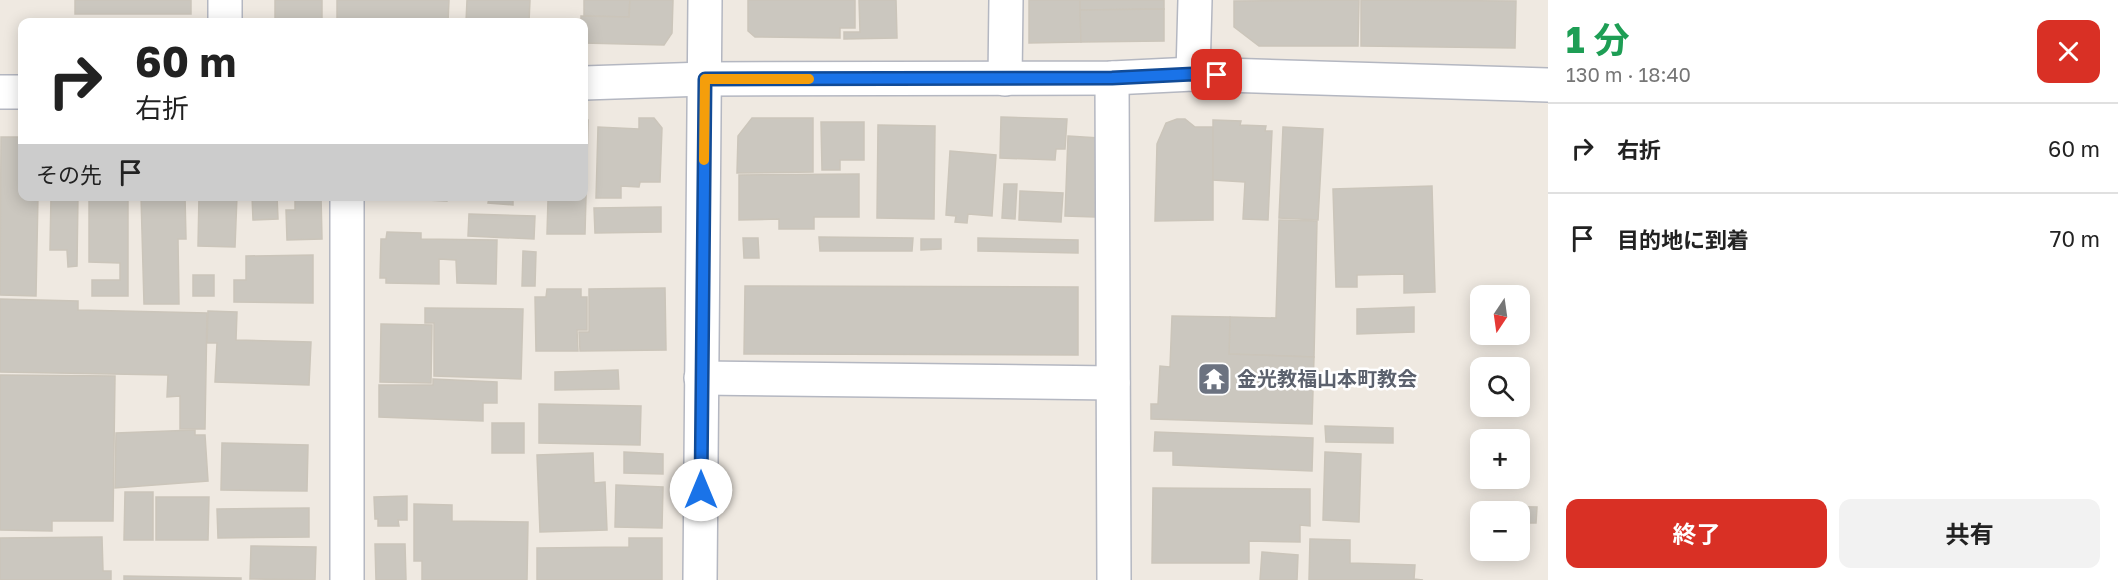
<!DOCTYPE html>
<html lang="ja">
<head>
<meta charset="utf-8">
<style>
	:root { --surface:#fff; --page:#f2f2f2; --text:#222; --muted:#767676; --line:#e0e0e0; --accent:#d93025 }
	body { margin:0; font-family:"Golos Text","Noto Sans JP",sans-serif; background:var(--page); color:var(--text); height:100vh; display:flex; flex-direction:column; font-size:22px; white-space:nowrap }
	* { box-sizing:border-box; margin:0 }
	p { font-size:20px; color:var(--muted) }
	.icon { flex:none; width:33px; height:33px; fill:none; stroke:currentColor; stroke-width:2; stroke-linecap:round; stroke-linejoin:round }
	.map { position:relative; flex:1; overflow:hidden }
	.panel { display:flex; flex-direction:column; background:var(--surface); width:570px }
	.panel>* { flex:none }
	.banner { position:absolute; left:18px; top:18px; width:570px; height:183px; border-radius:12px; box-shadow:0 3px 15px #0003; background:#fff; color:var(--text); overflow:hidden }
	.needle { width:39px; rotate:193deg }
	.buttons { position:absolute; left:1470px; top:285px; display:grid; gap:12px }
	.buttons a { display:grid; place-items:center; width:60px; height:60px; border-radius:12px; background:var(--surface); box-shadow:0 3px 15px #0003; font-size:30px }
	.pin { position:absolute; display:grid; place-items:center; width:51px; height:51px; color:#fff; margin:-26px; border-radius:12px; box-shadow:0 3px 9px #0006 }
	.me { position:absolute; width:66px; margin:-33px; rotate:0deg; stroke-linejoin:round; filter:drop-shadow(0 0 4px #0008) }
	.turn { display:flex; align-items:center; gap:21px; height:126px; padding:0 18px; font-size:27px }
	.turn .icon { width:78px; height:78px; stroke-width:2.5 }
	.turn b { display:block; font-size:42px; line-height:51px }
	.then { display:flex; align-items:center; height:57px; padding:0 18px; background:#0003; gap:12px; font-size:22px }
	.round { display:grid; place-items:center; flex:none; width:63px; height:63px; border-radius:12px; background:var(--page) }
	.summary { display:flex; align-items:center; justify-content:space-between; height:102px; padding:0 18px }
	h1 { font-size:36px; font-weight:700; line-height:45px; color:#1e9e55 }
	.primary-button { display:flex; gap:12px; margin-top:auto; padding:12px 18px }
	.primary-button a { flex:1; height:69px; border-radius:12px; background:var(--accent); color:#fff; font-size:24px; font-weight:700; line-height:69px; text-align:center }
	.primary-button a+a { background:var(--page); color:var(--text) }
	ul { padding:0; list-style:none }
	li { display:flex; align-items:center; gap:18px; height:90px; padding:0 18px; border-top:2px solid var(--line) }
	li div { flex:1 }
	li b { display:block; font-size:22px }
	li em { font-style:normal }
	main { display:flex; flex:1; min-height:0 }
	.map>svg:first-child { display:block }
	.building { fill:#cbc7bf; stroke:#cbc5ba; stroke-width:1.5 }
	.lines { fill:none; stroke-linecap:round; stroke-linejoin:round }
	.minor-casing { stroke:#b4b7c1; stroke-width:36 }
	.minor { stroke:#fff; stroke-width:33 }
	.route-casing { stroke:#114b97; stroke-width:15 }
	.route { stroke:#1a73e8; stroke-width:10 }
	.slow { stroke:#f59e0b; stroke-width:10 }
	.labels { text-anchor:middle; stroke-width:5; stroke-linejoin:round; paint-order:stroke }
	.worship-label { font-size:20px; font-weight:bold; fill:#5b616d; stroke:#fff; text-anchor:start }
</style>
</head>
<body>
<main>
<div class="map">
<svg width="1548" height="580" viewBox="0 0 1548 580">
	<rect width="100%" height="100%" fill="#efe9e1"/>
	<g class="building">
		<rect x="75" y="0" width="116" height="14"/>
		<rect x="275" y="0" width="47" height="22"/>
		<polygon points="337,0 449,0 448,22 337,22"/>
		<polygon points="467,0 530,0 529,22 466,22"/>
		<polygon points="584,0 630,0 629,17 584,16"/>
		<polygon points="630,0 673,0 672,33 664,45 584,43 584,22 581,22 581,16 629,17"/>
		<polygon points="748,0 855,0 855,28 840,28 840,38 755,37 748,31"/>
		<polygon points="859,0 896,0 897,38 844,39 844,32 860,32"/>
		<polygon points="1029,0 1080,0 1081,42 1029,43"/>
		<polygon points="1080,0 1164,0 1164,9 1080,10"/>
		<polygon points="1359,0 1358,46 1259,46 1234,27 1234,1"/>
		<polygon points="1361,0 1516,1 1515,48 1361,46"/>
		<polygon points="1164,9 1164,41 1081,42 1080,10"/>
		<polygon points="1001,117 1067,119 1065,149 1056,149 1055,160 1000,158"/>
		<polygon points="639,118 654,118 662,128 660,182 640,182 639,187 621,186 621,198 596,198 598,127 639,129"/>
		<polygon points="752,118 813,118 813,172 737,173 738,136"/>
		<polygon points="1177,119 1185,119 1195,127 1213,127 1213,220 1155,221 1157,144 1166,123"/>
		<polygon points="584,120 588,120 585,234 547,234 548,200 541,199 541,196 584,196"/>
		<polygon points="1213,120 1241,121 1240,125 1266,126 1265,131 1272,131 1268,220 1243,219 1245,182 1213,180"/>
		<polygon points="821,122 864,122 864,160 840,160 840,170 822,170"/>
		<polygon points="878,125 935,126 934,219 877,218"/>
		<polygon points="1283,127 1323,129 1318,220 1279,218"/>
		<polygon points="1068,136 1099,138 1095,217 1065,216"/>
		<polygon points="1,137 22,137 22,196 38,196 36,296 0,295"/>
		<polygon points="950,151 996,155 992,216 968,214 967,223 955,222 956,216 946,215"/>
		<polygon points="859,174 859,217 814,217 814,229 779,229 779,219 739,220 739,175"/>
		<polygon points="1004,184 1017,184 1015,219 1002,218"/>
		<polygon points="1432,186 1435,292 1404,293 1404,274 1357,275 1357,287 1336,287 1333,189"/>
		<polygon points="1020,191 1063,193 1061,222 1019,220"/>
		<polygon points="51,196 78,196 77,266 68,267 67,250 50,250"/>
		<polygon points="89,196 128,196 128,296 92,296 92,280 120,280 120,263 89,262"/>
		<polygon points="141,196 185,196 186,239 178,239 179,304 144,304"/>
		<polygon points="199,196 237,196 235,247 198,246"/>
		<polygon points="252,196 277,196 278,219 253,220"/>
		<polygon points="295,196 321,196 322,239 287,240 286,210 295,210"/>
		<polygon points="383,196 448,196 447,201 383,198"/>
		<polygon points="482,196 513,196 513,205 488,203 489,197"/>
		<polygon points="661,207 661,232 595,233 594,208"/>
		<polygon points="469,214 535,216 534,239 468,236"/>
		<polygon points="1279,220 1317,221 1314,357 1229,354 1230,317 1276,318"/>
		<polygon points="387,232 421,233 421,239 497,240 496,284 457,283 456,260 439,259 439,284 386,283 386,278 380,278 381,239 386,239"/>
		<polygon points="819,237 913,238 912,251 820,251"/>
		<polygon points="743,238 758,238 759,258 744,258"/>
		<polygon points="978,238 1078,240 1078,253 978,251"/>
		<polygon points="921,239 941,239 941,249 921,250"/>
		<polygon points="523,251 536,252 535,286 522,286"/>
		<polygon points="313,255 313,303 234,302 234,280 246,280 246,256"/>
		<rect x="193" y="275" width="21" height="21"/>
		<polygon points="745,286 1078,287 1078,355 744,354"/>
		<polygon points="665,288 666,350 580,351 579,332 589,332 589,289"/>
		<polygon points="547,289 581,289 581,297 587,297 587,330 577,330 578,351 536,351 535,297 546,297"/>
		<polygon points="0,299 78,301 78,310 207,313 205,429 180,429 180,396 167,397 168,375 0,372"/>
		<polygon points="1414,307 1414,332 1357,334 1357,309"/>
		<polygon points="425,308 523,309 521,379 434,376 434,323 425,323"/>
		<polygon points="208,311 237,312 236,340 311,342 309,385 215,382 217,343 207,343"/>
		<polygon points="1172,316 1230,317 1229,354 1314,357 1312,424 1151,419 1151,404 1158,404 1160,366 1170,367"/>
		<polygon points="381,324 432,325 431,383 380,382"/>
		<polygon points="618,370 619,389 555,390 555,372"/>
		<polygon points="0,375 115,376 113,521 52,521 52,531 0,530"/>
		<polygon points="433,379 497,382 497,403 483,403 483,421 379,417 379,385 433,385"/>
		<polygon points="539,404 641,406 640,445 539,443"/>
		<rect x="492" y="423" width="32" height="30"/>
		<polygon points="1325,426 1393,428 1393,443 1326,442"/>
		<polygon points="195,430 195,435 205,435 208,481 115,488 116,433"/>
		<polygon points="1155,432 1313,438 1312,471 1173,465 1173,451 1154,451"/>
		<polygon points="222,443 308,445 307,491 221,490"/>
		<polygon points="624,452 663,454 663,474 624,473"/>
		<polygon points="1325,452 1361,454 1359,522 1323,520"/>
		<polygon points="593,453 594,483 605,482 607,530 540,532 537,455"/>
		<polygon points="616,485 663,487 662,528 615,527"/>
		<polygon points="1153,488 1310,489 1310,526 1300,525 1300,542 1249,541 1249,563 1152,563"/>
		<polygon points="125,492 153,492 153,540 124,540"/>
		<polygon points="407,496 407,520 398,520 399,526 378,526 378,519 375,519 374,497"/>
		<polygon points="156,497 209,497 208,540 156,540"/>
		<polygon points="414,504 452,505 452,521 528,522 527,580 422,580 422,561 414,561"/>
		<polygon points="1486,506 1537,507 1536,523 1520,523 1520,512 1486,512"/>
		<polygon points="309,508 309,537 218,538 217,509"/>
		<polygon points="102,537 103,571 111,571 111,580 0,580 0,538"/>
		<polygon points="629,538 662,538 662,580 537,580 537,548 629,547"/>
		<polygon points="1310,539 1350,540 1350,563 1415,565 1414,579 1423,580 1309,580"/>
		<polygon points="375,544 405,544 406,580 376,580"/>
		<polygon points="251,546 316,547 315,580 250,579"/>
		<polygon points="1262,552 1298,555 1297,580 1260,580"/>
		<polygon points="124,576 241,578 241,580 124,580"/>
	</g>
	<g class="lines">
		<g class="minor-casing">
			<g id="minor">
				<polyline points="225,22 225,0"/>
				<polyline points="1193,74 1195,0"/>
				<polyline points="1112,78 1114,580"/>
				<polyline points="1005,79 1006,0"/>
				<polyline points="584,83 705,79 1112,78 1193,74 1548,85"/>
				<polyline points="0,92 22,92"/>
				<polyline points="347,196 347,580"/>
				<polyline points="701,378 1113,383"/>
				<polyline points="700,580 705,0"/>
			</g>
		</g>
		<use href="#minor" class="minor"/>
	</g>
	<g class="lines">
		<g class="route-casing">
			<polyline id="route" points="701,490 705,79 1112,78 1193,74 1217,75"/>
		</g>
		<use href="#route" class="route"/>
		<polyline class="slow" points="704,160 705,79 809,79"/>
	</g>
	<defs>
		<g id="temple-square" transform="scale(1.725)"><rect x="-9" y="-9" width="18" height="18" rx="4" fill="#6b7280" stroke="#fff"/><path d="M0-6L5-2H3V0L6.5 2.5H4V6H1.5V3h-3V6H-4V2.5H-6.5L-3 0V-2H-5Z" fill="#fff"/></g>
	</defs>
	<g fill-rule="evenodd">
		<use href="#temple-square" x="1214" y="379"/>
	</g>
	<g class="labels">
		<g class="worship-label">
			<text x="1237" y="386">金光教福山本町教会</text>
		</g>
	</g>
</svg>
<div class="buttons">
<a><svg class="needle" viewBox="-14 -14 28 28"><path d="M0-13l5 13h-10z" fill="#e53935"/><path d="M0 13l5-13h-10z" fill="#767676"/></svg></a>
<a><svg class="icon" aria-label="search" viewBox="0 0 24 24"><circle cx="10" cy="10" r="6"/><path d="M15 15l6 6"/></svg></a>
<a>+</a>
<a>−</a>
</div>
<div class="pin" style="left:1217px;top:75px;background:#d93025"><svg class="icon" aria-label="arrive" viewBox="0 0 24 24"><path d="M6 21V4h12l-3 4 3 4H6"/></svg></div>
<svg class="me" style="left:701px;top:490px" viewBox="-20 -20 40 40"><circle r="19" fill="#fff"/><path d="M0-13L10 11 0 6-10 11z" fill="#1a73e8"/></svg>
<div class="banner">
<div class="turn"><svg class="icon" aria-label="right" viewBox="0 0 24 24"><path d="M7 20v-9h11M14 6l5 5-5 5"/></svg><div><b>60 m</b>右折</div></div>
<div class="then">その先<svg class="icon" aria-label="arrive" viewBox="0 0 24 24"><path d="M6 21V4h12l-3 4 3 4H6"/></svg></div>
</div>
</div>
<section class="panel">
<div class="summary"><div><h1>1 分</h1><p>130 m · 18:40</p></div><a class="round" style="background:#d93025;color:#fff"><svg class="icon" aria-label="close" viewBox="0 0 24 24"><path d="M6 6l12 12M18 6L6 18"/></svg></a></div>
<ul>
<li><svg class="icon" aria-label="right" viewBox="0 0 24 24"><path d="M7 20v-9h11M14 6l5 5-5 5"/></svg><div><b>右折</b></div><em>60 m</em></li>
<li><svg class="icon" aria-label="arrive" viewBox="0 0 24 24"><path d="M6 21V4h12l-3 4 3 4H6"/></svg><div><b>目的地に到着</b></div><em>70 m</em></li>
</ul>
<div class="primary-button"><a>終了</a><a>共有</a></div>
</section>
</main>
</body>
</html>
